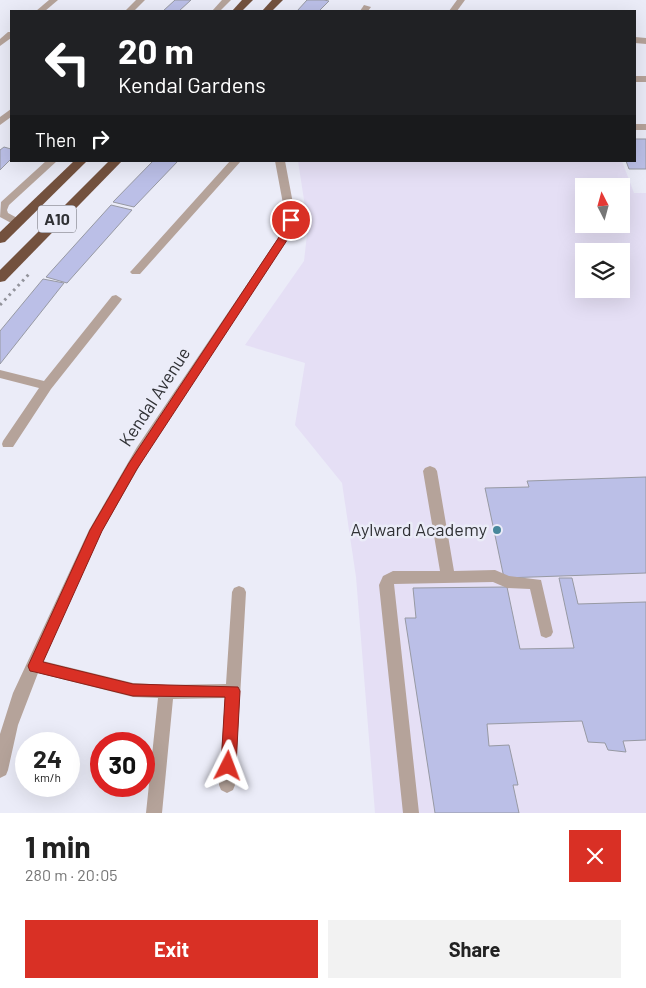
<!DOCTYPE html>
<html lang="en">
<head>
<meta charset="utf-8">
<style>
	:root { --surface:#fff; --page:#f2f2f2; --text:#222; --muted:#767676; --accent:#d93025 }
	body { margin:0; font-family:Barlow,sans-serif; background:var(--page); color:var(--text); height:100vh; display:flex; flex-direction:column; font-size:19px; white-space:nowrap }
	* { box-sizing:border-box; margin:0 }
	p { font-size:16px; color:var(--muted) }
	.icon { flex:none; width:28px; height:28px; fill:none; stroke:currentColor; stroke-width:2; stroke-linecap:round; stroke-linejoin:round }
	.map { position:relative; height:813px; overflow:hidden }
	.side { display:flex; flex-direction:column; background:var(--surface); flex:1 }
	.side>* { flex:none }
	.top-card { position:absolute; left:10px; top:10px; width:626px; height:152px; border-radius:0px; box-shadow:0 5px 20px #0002; background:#202124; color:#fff; overflow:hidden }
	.needle { width:32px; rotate:354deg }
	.tools { position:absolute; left:575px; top:178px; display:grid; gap:10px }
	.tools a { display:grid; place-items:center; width:55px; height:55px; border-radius:0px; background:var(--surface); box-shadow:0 5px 20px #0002; font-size:25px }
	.speed { position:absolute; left:15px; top:732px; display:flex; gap:10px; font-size:25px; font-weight:700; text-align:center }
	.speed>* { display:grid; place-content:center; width:65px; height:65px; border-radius:50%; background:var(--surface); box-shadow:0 5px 20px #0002; line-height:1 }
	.speed small { font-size:12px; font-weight:400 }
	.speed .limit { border:8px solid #d22; background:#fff; color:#111 }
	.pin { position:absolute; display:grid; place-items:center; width:42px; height:42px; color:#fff; margin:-21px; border:2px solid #fff; border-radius:50%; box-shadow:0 1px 5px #0007 }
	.me { position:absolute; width:55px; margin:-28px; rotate:3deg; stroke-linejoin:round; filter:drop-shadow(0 0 4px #0008) }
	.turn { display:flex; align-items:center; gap:18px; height:105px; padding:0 25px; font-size:22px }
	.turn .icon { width:65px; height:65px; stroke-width:2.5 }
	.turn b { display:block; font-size:35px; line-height:42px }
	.then { display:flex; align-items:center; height:48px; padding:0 25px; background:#0003; gap:10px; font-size:19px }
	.round { display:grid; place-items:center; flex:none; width:52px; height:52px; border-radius:0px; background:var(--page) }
	.head { display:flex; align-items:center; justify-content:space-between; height:85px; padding:0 25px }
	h1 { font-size:30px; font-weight:700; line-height:38px }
	.cta { display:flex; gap:10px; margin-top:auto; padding:10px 25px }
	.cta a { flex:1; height:58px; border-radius:0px; background:var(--accent); color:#fff; font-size:20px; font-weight:700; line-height:58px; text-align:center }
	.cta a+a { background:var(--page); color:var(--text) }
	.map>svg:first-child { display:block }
	.education { fill:#e5dff5; fill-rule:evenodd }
	.building { fill:#bbbfe7; stroke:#9799a3 }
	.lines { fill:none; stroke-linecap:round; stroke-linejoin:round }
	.path { stroke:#92939b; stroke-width:3; stroke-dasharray:2.5 4; stroke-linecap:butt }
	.minor { fill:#b5a39a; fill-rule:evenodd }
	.highway { fill:#73513e; fill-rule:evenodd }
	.route { fill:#d93025; stroke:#8d1f18 }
	.poi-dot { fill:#47879b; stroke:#ebecf8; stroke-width:2 }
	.labels { text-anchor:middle; stroke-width:5; stroke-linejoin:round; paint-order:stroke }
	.shield { fill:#ebecf8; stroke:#686970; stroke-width:1 }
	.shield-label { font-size:16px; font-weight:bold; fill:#303135 }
	.street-label { font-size:18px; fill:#303135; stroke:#ebecf8 }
	.poi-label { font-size:18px; fill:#303135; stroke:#ebecf8; text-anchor:end }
</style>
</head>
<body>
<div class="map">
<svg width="646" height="813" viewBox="0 0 646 813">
	<rect width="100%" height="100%" fill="#ebecf8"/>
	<path class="education" d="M298 161H622L634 193H646V813H375L356 577 342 483 295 425 305 363 245 345 304 261 308 226ZM584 186H621V224H584ZM584 251H621V289H584Z"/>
	<g class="building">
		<polygon points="175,0 191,0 179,11 163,11"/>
		<polygon points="307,0 324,0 329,1 319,11 297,11"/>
		<polygon points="635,139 646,139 646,169 629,169 626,161 635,161"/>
		<polygon points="4,147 11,149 11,159 0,170 0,150"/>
		<polygon points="153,161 178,161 134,207 113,202"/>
		<polygon points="111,205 132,210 67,283 46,277"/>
		<polygon points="43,279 64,283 0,364 0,331"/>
		<polygon points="646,477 646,573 504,578 485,488 529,487 527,481"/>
		<polygon points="559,578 572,578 578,604 646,602 646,740 623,741 626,752 608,750 605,743 588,742 582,721 487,724 489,746 509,745 518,785 513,785 519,813 435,813 405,618 416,618 413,588 507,587 520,649 574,648"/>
	</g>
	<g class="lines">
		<polyline class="path" points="0,305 30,273"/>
		<g class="minor">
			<polygon points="49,0 58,0 45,11 36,11"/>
			<polygon points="136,0 145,0 134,11 125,11"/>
			<polygon points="222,0 231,0 220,11 212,11"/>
			<polygon points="457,0 465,0 457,11 449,11"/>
			<polygon points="364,5 371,7 368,11 360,11"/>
			<polygon points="8,32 11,32 11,38 0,46 0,39"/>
			<polygon points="635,37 646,38 646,44 635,43"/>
			<rect x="635" y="76" width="11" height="6"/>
			<polygon points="11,109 11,117 0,125 0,117"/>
			<rect x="635" y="124" width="11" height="6"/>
			<polygon points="46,161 57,161 9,205 7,210 8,213 21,220 21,224 13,224 0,217 1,202"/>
			<polygon points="230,161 241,161 140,274 132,274 130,272 132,270"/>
			<polygon points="275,161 285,161 297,225 147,453 102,531 43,661 133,683 166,685 226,684 232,592 234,588 239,586 244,588 246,592 235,785 233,790 227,793 221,790 219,785 225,698 173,699 162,813 146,813 158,698 133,697 38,673 18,725 8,770 6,775 0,778 0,734 13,693 89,530 137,447 287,225"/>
			<polygon points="116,295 122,299 120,302 51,389 13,447 3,447 2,444 3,441 39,388 0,378 0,370 44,381 112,296"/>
			<polygon points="430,466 435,468 437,471 454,571 495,570 509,576 541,580 553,632 551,636 546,638 541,636 530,589 507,588 493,582 394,584 419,813 403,813 379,585 383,576 393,571 440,571 423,471 425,468"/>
		</g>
		<g class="highway">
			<polygon points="242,0 253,0 242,11 232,11"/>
			<polygon points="272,0 283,0 272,11 262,11"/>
			<polygon points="74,161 87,161 5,242 0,243 0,232"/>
			<polygon points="109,161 122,161 5,281 0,282 0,270"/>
		</g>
	</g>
	<polygon class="route" points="288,218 295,218 297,225 137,469 102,531 43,662 133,684 238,687 240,691 236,766 234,771 228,773 223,771 221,766 225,697 133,696 35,672 30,671 28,666 90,530 129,463 287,225"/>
	<circle class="poi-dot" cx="497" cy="530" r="5"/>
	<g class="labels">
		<rect class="shield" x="38" y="205.5" width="38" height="27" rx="4"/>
		<g class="shield-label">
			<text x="57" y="225">A10</text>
		</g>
		<g class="street-label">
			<text transform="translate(155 397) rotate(-57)" y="6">Kendal Avenue</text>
		</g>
		<g class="poi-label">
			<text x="487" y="536">Aylward Academy</text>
		</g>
	</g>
</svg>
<div class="tools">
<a><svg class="needle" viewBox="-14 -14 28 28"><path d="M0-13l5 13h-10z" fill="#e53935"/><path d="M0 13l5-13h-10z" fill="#767676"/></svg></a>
<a><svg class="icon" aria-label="layers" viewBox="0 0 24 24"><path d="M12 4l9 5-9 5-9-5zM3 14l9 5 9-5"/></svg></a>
</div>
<div class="speed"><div>24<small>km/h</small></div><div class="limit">30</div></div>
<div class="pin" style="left:291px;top:220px;background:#d93025"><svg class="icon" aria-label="arrive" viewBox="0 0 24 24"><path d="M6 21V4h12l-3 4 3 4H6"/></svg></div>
<svg class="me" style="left:228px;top:766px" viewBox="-20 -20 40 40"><path d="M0-17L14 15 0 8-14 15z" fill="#d93025" stroke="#fff" stroke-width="4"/></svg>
<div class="top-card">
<div class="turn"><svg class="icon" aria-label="left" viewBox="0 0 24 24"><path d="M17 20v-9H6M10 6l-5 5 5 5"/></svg><div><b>20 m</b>Kendal Gardens</div></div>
<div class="then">Then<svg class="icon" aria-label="right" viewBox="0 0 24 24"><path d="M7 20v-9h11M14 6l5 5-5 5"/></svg></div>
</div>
</div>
<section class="side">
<div class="head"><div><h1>1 min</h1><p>280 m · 20:05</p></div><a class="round" style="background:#d93025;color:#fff"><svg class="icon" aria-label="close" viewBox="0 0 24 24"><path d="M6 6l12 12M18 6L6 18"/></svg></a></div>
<div class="cta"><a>Exit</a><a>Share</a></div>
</section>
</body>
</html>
